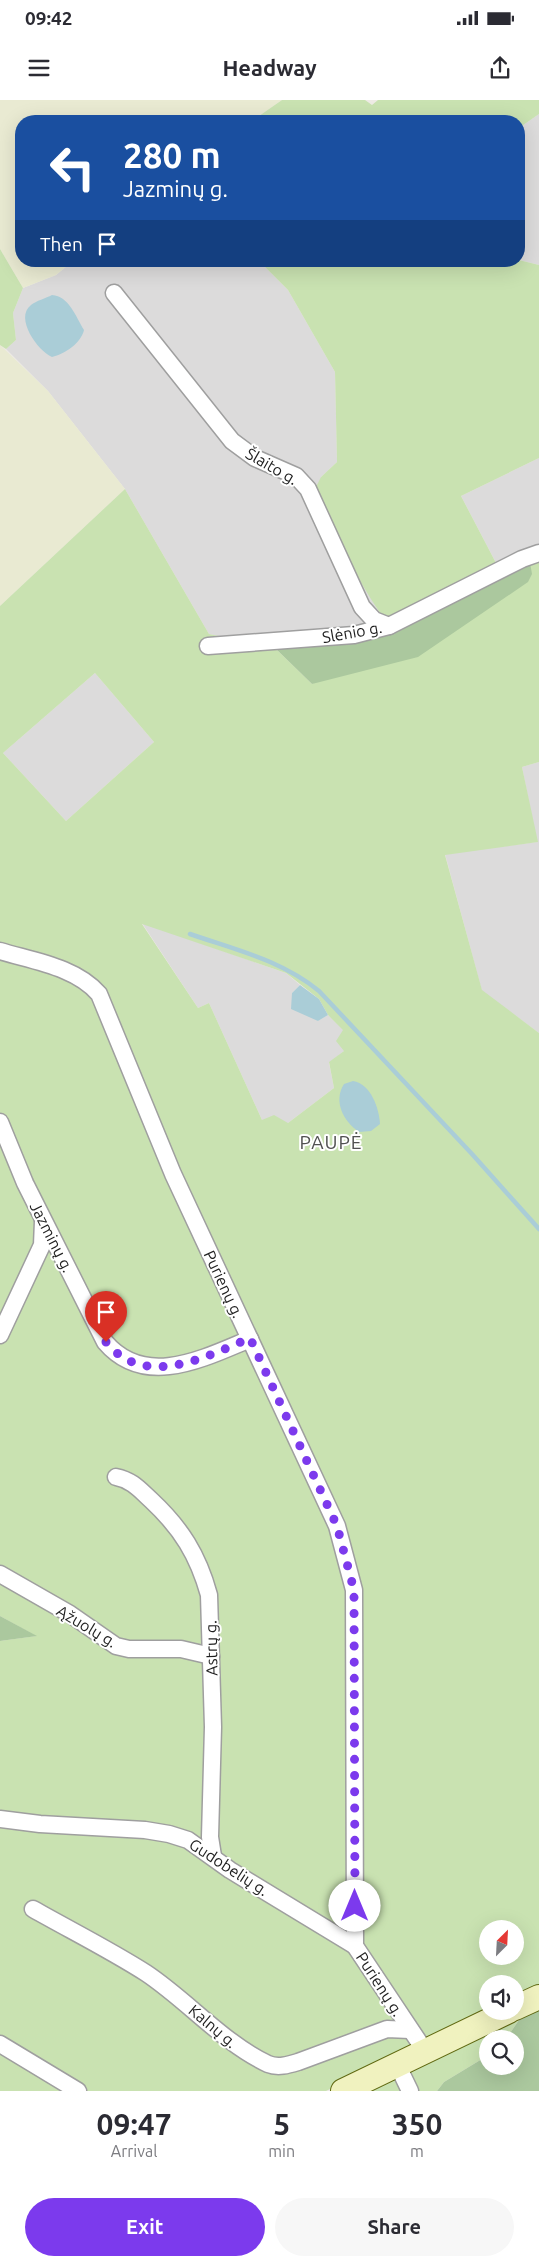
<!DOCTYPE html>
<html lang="en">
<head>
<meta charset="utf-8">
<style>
	:root { --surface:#fff; --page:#f7f7f7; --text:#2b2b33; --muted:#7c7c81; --accent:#7c3aed }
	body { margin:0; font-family:Ubuntu,sans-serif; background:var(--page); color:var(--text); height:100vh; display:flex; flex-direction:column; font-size:19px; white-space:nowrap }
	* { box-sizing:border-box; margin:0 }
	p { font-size:16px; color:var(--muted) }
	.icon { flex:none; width:28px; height:28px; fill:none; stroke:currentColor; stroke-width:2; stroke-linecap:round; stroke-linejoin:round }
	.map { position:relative; height:1991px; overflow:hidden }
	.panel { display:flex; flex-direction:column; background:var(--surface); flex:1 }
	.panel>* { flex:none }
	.guide { position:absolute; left:15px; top:15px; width:510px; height:152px; border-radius:20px; box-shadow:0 5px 20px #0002; background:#1a4fa0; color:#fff; overflow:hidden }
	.needle { width:32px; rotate:24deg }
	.controls { position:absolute; left:479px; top:1820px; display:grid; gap:10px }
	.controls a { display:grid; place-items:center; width:45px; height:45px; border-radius:50%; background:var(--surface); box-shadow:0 5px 20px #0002; font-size:25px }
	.pin { position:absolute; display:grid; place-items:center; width:42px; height:42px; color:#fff; margin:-51px -21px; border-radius:50% 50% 50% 0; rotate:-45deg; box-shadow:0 0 5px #0007 }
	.pin .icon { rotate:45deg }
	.me { position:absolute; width:55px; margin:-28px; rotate:0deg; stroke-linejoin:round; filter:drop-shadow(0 0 4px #0008) }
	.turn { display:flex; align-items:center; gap:18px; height:105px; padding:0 25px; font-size:22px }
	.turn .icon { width:65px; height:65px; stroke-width:2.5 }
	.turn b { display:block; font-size:35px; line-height:42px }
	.then { display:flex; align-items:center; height:48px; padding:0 25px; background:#0003; gap:10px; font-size:19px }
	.eta { display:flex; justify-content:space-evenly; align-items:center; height:85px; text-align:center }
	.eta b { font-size:30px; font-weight:700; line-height:35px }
	.action { display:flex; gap:10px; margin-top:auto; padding:10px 25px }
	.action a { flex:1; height:58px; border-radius:30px; background:var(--accent); color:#fff; font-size:20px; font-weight:700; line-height:58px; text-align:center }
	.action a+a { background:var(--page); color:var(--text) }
	.status { display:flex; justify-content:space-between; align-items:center; height:35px; padding:0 25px; background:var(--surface); direction:ltr }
	.status svg { height:14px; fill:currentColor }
	header { display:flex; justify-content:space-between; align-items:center; height:65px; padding:0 25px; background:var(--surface); font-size:22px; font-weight:700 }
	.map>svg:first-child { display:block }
	.residential { fill:#dcdbdb }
	.farmland { fill:#e9ead2 }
	.grass { fill:#c9e2b1; fill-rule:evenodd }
	.forest { fill:#abc89e }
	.water { fill:#aacdd7 }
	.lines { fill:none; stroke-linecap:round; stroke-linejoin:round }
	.stream { stroke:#aacdd7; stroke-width:4.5 }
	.street-casing { stroke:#9f9f9f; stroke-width:19 }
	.secondary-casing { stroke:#606911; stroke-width:26 }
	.street { stroke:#fff; stroke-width:16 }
	.secondary { stroke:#f0f2bf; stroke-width:24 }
	.route { stroke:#7c3aed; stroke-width:9; stroke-dasharray:0 16.2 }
	.labels { text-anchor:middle; stroke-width:4; stroke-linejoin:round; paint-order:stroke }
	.street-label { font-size:16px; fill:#1e1e1e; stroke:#fff }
	.quarter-label { font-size:19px; letter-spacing:1px; fill:#515151; stroke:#fff }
</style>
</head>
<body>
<div class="status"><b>09:42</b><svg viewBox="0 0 49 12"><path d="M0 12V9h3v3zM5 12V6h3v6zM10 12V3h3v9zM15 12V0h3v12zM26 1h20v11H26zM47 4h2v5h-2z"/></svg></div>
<header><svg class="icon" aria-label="menu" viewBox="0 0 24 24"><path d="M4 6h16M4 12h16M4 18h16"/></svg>Headway<svg class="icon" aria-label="share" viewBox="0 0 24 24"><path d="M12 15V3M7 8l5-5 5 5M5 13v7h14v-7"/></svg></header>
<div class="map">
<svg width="539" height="1991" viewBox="0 0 539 1991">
	<rect width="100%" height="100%" fill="#eeebe5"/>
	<g class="residential">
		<polygon points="539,14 539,165 519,160 519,28"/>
		<polygon points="73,161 259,161 288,190 335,272 337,362 321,377 328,420 378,510 389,526 275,548 209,534 125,389 48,291 6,249 16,240 13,213 23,188 56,175"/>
		<polygon points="539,358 539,447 496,463 461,396"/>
		<polygon points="95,573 154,642 66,721 3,653"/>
		<polygon points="539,662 539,933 482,891 445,754 537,742 522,667"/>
		<polygon points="142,823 286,873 300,885 292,893 318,921 328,915 344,930 344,951 329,963 334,988 288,1023 262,1020 209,903 198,908"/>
	</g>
	<g class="farmland">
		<polygon points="0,0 282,0 252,21 21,21 21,161 73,161 56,175 23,188 0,149"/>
		<polygon points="0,245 48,291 125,389 0,506"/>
	</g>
	<g class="grass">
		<polygon points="282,0 365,0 372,5 378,0 539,0 539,14 519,28 519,21 252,21"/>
		<polygon points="0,149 23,188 13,213 16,240 6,249 0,245"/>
		<path d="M519 160 539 165V358L461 396 496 463 389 526C359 484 334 435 316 387L321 377 337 362 335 272 288 190 259 161Z"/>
		<path d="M125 389 209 534 275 548 312 584 530 460 539 456V662L522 667 538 742 445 755 482 890 539 933V1888L515 1899V1884H488V1911L433 1939 423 1935 407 1952 326 1991H0V1541L36 1536 0 1516V506ZM95 573 154 642 66 721 3 653ZM142 824 286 873 319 899 328 915 343 930 336 941 344 951 329 962 334 988 288 1023 274 1015 262 1020 209 903 198 908ZM488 1829H515V1856H488Z"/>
		<polygon points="519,1920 506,1939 488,1939 487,1956 444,1982 437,1991 368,1991"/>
	</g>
	<g class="forest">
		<polygon points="528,451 532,474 528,482 418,557 312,584 275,548 389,526 496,463"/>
		<polygon points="0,1516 37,1536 0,1541"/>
		<polygon points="539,1910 539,1991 437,1991 444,1982 487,1956 488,1966 515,1966 515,1939 506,1939 519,1920"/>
	</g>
	<g class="water">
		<path d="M52 195C69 196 76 217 84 230 81 243 65 254 52 257 38 251 14 218 31 205 36 201 46 198 52 195Z"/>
		<polygon points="300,885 319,899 328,915 318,921 291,909 292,893"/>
		<path d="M353 981C371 984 379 1008 380 1024L371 1031 359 1032C343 1021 333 1001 344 984Z"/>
	</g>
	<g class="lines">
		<path class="stream" d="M190 834C236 850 281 860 319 891L472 1054 539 1129"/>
		<g class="street-casing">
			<g id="street">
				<polyline points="114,193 232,341 255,358 296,376 308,389 362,507 374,520 389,526"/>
				<polyline points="208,546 354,535 389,526 522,459 539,453"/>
				<path d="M0 851C33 861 76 867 99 894L173 1074 337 1426 354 1490 355 1846 425 1951"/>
				<path d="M0 1022 25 1083 105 1242C145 1289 204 1258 250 1239"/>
				<polyline points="0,1235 42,1145 43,1121"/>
				<path d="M116 1377C132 1380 140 1390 151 1400 181 1428 198 1455 209 1495L213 1627 210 1737 213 1756"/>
				<polyline points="0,1474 70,1514 116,1546 129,1549 181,1549 211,1556"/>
				<polyline points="0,1719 40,1724 145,1730 169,1734 188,1740 230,1770 355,1846"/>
				<path d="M33 1809C70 1830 110 1850 146 1873 188 1901 222 1942 268 1964 278 1968 288 1965 298 1962L387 1929 410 1930"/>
				<polyline points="0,1944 78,1991"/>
				<polyline points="397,1964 410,1991"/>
			</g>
		</g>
		<g class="secondary-casing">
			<g id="secondary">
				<polyline points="515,1908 539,1897"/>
				<polyline points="343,1991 509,1911"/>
			</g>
		</g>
		<use href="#street" class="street"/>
		<use href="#secondary" class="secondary"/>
	</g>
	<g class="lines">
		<path class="route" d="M106 1242C144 1289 204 1258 250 1238L337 1426 354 1490 355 1806"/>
	</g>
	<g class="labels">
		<g class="street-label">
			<text transform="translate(272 366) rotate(30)" y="6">Šlaito g.</text>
			<text transform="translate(352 532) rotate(-10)" y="6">Slėnio g.</text>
			<text transform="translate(52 1137) rotate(63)" y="6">Jazminų g.</text>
			<text transform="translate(224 1184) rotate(65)" y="6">Purienų g.</text>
			<text transform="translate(87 1526) rotate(31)" y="6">Ąžuolų g.</text>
			<text transform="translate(211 1548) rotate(-91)" y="6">Astrų g.</text>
			<text transform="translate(229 1767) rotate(33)" y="6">Gudobelių g.</text>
			<text transform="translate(380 1884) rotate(57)" y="6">Purienų g.</text>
			<text transform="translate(213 1926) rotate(40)" y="6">Kalnų g.</text>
		</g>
		<g class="quarter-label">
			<text x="331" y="1049">PAUPĖ</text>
		</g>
	</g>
</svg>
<div class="controls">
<a><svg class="needle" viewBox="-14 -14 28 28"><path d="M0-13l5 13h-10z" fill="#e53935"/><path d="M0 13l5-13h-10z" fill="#7c7c81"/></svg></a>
<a><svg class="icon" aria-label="sound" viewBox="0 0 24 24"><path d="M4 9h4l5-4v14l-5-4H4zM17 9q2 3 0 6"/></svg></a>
<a><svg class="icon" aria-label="search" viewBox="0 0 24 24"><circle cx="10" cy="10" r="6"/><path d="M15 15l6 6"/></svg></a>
</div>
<div class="pin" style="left:106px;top:1242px;background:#d93025"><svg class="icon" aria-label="arrive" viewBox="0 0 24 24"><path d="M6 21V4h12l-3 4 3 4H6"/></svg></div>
<svg class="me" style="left:355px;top:1806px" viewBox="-20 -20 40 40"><circle r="19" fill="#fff"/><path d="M0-13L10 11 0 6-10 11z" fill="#7c3aed"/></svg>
<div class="guide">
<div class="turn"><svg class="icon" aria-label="left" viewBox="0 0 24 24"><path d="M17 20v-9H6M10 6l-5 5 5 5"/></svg><div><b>280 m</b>Jazminų g.</div></div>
<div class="then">Then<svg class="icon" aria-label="arrive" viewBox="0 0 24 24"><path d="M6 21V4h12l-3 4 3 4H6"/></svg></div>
</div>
</div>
<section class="panel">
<div class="eta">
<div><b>09:47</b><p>Arrival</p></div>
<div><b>5</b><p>min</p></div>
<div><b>350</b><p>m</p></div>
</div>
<div class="action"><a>Exit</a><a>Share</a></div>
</section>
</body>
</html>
